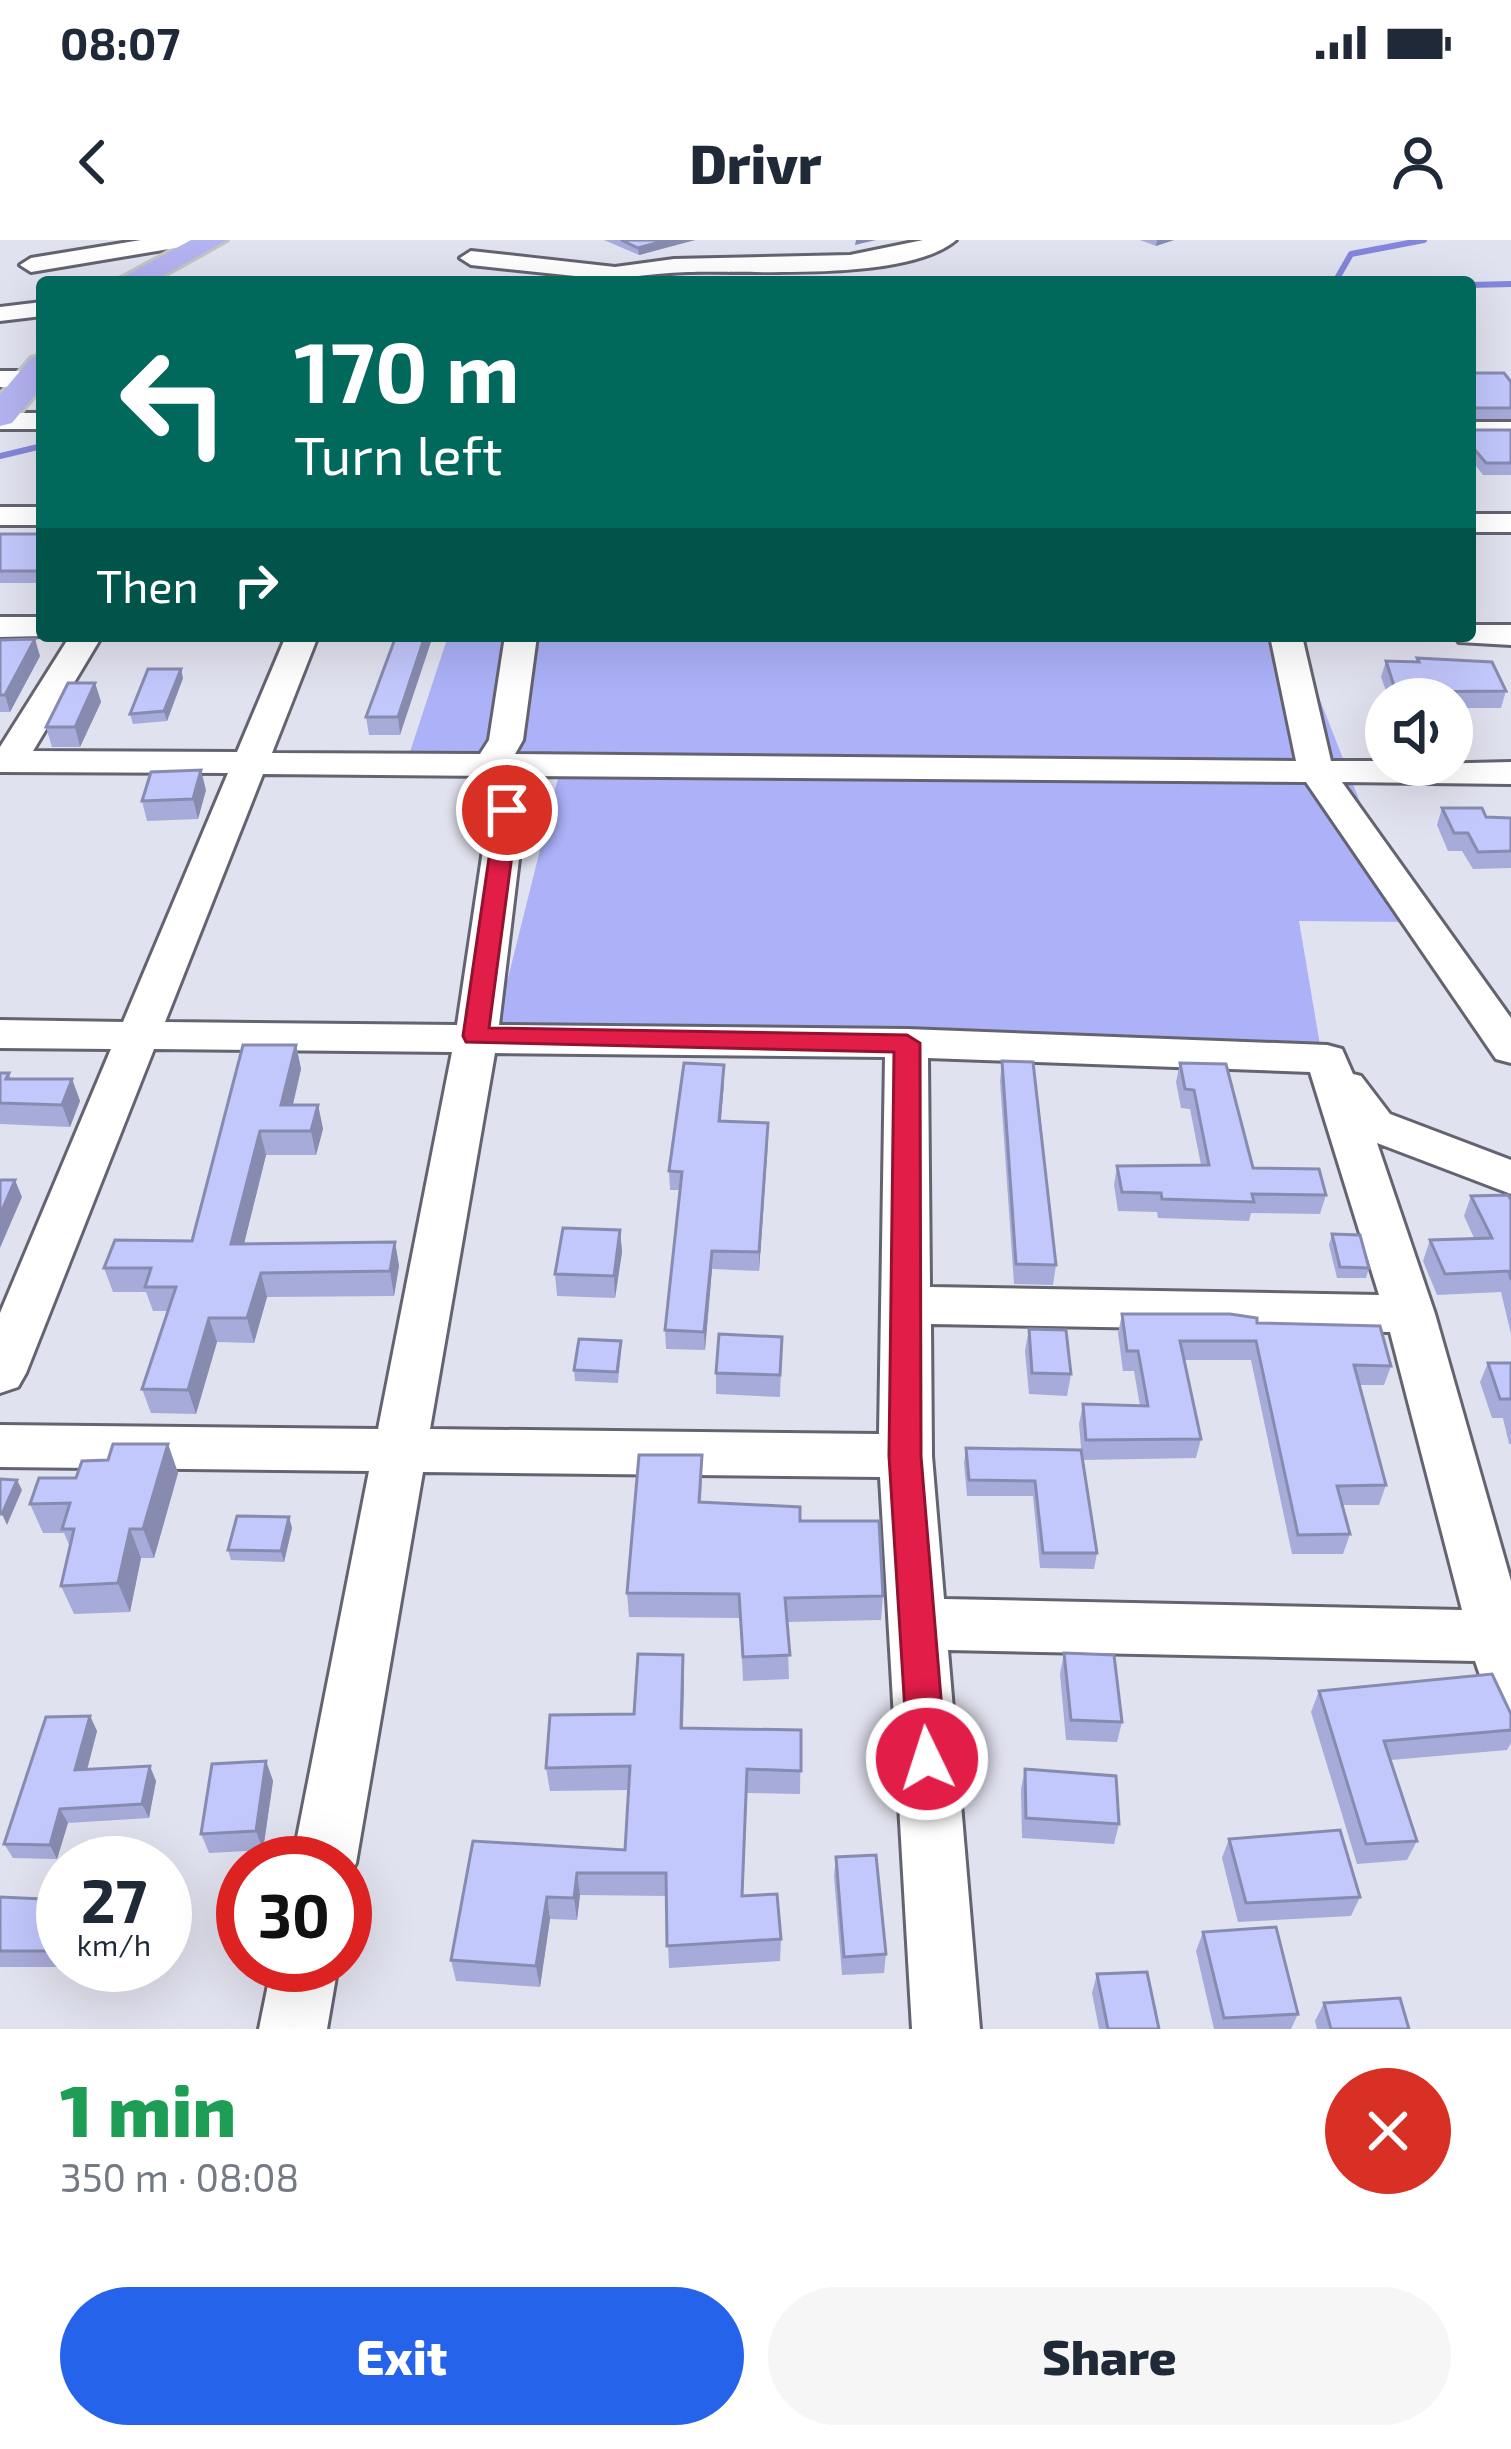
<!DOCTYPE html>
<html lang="en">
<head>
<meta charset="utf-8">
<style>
	:root { --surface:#fff; --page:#f6f6f7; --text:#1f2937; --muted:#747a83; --accent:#2563eb }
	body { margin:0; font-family:"Exo 2",sans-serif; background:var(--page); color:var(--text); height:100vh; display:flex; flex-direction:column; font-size:45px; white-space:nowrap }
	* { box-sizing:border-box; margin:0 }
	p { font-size:39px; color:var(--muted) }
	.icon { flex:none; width:66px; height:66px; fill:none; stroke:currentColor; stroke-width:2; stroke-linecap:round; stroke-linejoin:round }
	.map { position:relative; height:1789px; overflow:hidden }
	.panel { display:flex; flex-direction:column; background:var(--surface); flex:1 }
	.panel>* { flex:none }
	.hud { position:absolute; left:36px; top:36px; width:1440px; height:366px; border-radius:12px; box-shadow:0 12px 48px #0002; background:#00695c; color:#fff; overflow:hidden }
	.controls { position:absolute; left:1365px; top:438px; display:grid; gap:24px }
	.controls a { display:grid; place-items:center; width:108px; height:108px; border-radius:50%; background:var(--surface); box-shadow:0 12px 48px #0002; font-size:60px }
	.speed { position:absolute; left:36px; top:1596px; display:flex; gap:24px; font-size:60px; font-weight:700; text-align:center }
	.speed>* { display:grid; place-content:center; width:156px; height:156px; border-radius:50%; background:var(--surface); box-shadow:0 12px 48px #0002; line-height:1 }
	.speed small { font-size:30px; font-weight:400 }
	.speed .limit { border:18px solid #d22; background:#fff; color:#111 }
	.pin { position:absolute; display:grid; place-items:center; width:102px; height:102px; color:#fff; margin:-51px; border:6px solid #fff; border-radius:50%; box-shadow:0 3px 12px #0007 }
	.me { position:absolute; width:132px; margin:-66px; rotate:356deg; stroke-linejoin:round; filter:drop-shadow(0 0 9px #0008) }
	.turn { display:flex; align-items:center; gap:42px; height:252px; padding:0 60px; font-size:54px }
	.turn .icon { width:156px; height:156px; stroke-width:2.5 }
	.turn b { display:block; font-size:84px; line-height:102px }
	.then { display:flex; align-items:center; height:114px; padding:0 60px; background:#0003; gap:24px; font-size:45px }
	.round { display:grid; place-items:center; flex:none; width:126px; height:126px; border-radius:63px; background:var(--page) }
	.summary { display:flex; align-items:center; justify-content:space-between; height:204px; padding:0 60px }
	h1 { font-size:72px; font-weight:800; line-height:90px; color:#1e9e55 }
	.primary-button { display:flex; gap:24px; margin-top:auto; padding:24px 60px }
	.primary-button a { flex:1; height:138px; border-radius:72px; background:var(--accent); color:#fff; font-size:48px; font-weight:800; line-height:138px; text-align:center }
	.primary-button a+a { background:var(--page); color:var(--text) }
	.status { display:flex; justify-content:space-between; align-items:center; height:84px; padding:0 60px; background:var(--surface); direction:ltr }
	.status svg { height:33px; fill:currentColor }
	header { display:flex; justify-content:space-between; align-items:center; height:156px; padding:0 60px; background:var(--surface); font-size:54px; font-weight:800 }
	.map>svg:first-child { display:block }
	.green { fill:#acb1f8 }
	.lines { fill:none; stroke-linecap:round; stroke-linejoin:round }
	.stream { stroke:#8386da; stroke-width:6 }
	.minor-casing { stroke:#63646f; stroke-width:6 }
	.major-casing { stroke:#c4c4c5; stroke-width:6 }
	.minor { fill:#fff; fill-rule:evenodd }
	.major { fill:#b2b3f0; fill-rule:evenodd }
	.wall { fill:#a7abd9 }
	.shaded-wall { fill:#888bb0 }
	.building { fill:#c2c7fc; stroke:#888bb0; stroke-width:3 }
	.route { fill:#e11d48; stroke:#92132f; stroke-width:3 }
</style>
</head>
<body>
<div class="status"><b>08:07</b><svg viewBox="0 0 49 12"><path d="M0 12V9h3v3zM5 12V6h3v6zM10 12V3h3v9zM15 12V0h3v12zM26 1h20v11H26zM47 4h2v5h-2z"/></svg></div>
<header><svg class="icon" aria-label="back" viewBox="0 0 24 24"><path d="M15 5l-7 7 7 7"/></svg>Drivr<svg class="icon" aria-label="person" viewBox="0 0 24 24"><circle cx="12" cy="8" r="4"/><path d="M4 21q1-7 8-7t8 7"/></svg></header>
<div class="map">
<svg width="1511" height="1789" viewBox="0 0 1511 1789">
	<rect width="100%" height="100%" fill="#e1e2ef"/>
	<polygon class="green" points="448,396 1295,396 1407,682 1299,681 1320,805 497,782 558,538 405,527"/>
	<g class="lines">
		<g class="stream">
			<polyline points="1335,42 1351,14 1424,0"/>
			<polyline points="1470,45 1511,44"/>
			<polyline points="0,216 42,206"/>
		</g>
		<g class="minor-casing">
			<g id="minor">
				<polygon points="141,0 192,0 181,7 31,32 20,25 31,18"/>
				<path d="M923 0H956C907 42 753 30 688 32 647 33 608 42 566 42L575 36 471 25 460 18 471 11 615 27 674 19 850 15Z"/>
				<polygon points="42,62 42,76 0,81 0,67"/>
				<polygon points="0,131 30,131 42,140 30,147 0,147"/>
				<rect x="0" y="173" width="42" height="16"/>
				<rect x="1470" y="182" width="41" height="16"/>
				<rect x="0" y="267" width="42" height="18"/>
				<rect x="1470" y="274" width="41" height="18"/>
				<polygon points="0,377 42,377 44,396 0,397"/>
				<polygon points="1470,385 1511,385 1511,405 1459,402 1455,396 1470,396"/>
				<path d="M70 396H102L33 511 237 512 286 396H318L272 513 480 514 489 500 505 396H537L523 500 515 514 1296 521 1270 396H1302L1331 521H1386V525L1511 522V544L1342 542 1511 778V823L1496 819 1306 542 529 536 499 785 907 789 1327 805 1342 809 1353 834 1361 836 1390 874 1511 920V954L1377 903 1435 1074 1511 1341V1471L1490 1464 1475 1421 948 1410 980 1789H912L880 1237 423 1232 356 1623 345 1645V1623H292L369 1231 0 1227V1185L378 1189 452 812 154 809 26 1133 18 1147 0 1153V1073L111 809 0 808V780L123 782 228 533 0 532V507ZM263 534 494 536 457 785 165 782ZM495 813 885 817 879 1194 430 1189ZM928 818 1310 832 1379 1055 930 1047ZM931 1084 1390 1092 1462 1370 944 1359 932 1216Z"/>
				<polygon points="272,1725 338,1725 327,1789 259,1789"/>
			</g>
		</g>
		<g class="major-casing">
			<g id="major">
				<polygon points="191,0 227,0 152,42 114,42"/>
				<polygon points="42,115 42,146 12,183 0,186 0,155 31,118"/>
			</g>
		</g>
		<use href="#minor" class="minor"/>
		<use href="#major" class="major"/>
	</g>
	<g class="wall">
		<polygon points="604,0 695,0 639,15"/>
		<polygon points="1140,0 1174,0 1156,6"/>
		<polygon points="1470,133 1511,142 1511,179 1470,179"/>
		<polygon points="1470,190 1511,190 1511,235 1483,235 1470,218"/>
		<rect x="0" y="294" width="42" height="49"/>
		<polygon points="396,396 400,495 369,495 366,477"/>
		<polygon points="0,400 40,416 10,472 0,472"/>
		<polygon points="1417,418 1506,451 1501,468 1452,468 1452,459 1389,459 1381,437 1386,421 1416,422"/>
		<polygon points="183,438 167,481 133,484 130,474"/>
		<polygon points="95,443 101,462 80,507 52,507 46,487"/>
		<polygon points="206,550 198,579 147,581 142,561"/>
		<polygon points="1442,568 1486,577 1511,578 1511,628 1473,629 1462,611 1448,611 1437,585"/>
		<polygon points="296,805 301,829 293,865 318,865 323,889 316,915 266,915 244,1004 395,1002 399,1026 394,1056 267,1057 254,1103 217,1102 196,1174 151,1173 142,1149 168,1071 153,1071 146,1052 113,1052 104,1028 192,1001"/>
		<polygon points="1002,821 1056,1025 1053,1045 1014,1044 1000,841"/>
		<polygon points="1180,823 1253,928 1326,955 1320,974 1251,973 1249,981 1158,978 1157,972 1118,971 1114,945 1117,926 1201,925 1190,869 1181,868 1176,842"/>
		<polygon points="0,833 9,833 11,839 72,839 80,861 70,887 0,884"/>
		<polygon points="724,843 721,881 768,883 759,1031 712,1029 705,1110 666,1109 665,1090 680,950 670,950 669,931"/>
		<polygon points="1471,956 1511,960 1511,1094 1501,1052 1437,1055 1423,1021 1430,1000 1474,998 1464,976"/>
		<polygon points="620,990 622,1012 615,1058 557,1056 555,1034"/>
		<polygon points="1332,994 1369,1028 1366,1038 1337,1038 1329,1005"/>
		<polygon points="1122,1074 1257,1083 1391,1126 1384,1145 1360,1145 1386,1245 1379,1265 1342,1265 1350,1294 1343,1314 1292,1314 1251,1120 1185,1120 1201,1199 1196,1218 1082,1220 1097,1313 1094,1329 1040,1328 1033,1256 967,1256 964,1223 966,1208 1082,1219 1079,1184 1083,1164 1140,1166 1134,1131 1123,1131 1118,1093"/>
		<polygon points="1029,1089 1071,1134 1067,1156 1029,1154 1025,1111"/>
		<polygon points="782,1097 780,1157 716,1154 716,1133"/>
		<polygon points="621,1112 618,1143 575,1141 574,1130"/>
		<polygon points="1488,1123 1511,1123 1511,1204 1509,1204 1503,1178 1492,1178 1480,1142"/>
		<polygon points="168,1204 178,1233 154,1318 141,1318 130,1372 74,1374 61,1346 70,1307 64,1293 43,1293 30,1264 108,1220"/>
		<polygon points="702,1240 701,1262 800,1281 883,1356 881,1380 787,1382 789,1439 743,1441 740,1378 629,1377 627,1353"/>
		<polygon points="289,1277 292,1288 284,1322 231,1320 228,1310"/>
		<polygon points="1064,1413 1122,1482 1117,1502 1066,1500 1060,1434"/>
		<polygon points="684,1439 683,1488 801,1490 800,1554 747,1553 743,1656 781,1699 780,1721 669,1728 666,1656 580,1655 577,1680 550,1679 540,1747 456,1741 451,1720 473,1601 625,1610 628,1550 550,1551 546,1528 634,1474"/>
		<polygon points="1319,1451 1511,1474 1511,1503 1507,1510 1391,1520 1417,1601 1407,1620 1357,1624 1311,1472"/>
		<polygon points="90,1476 97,1491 87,1530 156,1541 149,1578 68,1583 57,1619 13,1618 4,1604"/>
		<polygon points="266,1521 273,1541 263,1610 209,1613 201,1594"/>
		<polygon points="1025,1529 1119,1584 1114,1604 1022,1598 1021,1549"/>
		<polygon points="1229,1599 1360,1657 1351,1676 1238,1682 1222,1618"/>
		<polygon points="836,1617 886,1714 884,1733 842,1735 834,1636"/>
		<polygon points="0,1657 63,1660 63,1725 94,1725 94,1727 0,1727"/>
		<polygon points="1203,1692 1298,1774 1291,1789 1214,1789 1196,1711"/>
		<polygon points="1097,1734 1159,1789 1099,1789 1092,1753"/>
		<polygon points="1324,1763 1409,1789 1317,1789 1315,1781"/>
	</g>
	<g class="shaded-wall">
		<polygon points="667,0 695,0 639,15 638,8"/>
		<polygon points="856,0 876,0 855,5"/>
		<polygon points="1157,0 1174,0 1156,6"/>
		<polygon points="425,396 433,396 400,495 398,477"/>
		<polygon points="35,399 40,416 10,472 5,455"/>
		<polygon points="181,429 183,438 167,481 164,471"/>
		<polygon points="95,443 101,462 80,507 75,487"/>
		<polygon points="201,530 206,550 198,579 193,559"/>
		<polygon points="296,805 301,829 287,889 281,865"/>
		<polygon points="724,825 724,843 719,899 719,881"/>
		<polygon points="72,839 80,861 70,887 62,865"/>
		<polygon points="318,865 323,889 316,915 311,891"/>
		<polygon points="768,883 768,901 759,1031 759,1012"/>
		<polygon points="260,891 266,915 238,1028 231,1004"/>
		<polygon points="15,940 22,957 0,1008 0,975"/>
		<polygon points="620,990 622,1012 615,1058 614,1036"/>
		<polygon points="395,1002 399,1026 394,1056 390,1031"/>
		<polygon points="712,1011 712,1029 705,1110 704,1092"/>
		<polygon points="261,1033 267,1057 254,1103 247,1078"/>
		<polygon points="209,1078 217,1102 196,1174 188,1150"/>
		<polygon points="168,1204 178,1233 154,1318 143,1289"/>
		<polygon points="17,1240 22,1250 7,1285 2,1274"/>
		<polygon points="289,1277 292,1288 284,1322 281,1311"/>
		<polygon points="130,1289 141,1318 130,1372 118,1343"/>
		<polygon points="683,1415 684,1439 682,1512 681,1488"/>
		<polygon points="90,1476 97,1491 83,1545 75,1530"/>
		<polygon points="266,1521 273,1541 263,1610 256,1591"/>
		<polygon points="150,1526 156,1541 149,1578 142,1564"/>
		<polygon points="60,1569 68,1583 57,1619 50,1605"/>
		<polygon points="577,1633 580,1655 577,1680 574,1658"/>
		<polygon points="547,1657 550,1679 540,1747 536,1726"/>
	</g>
	<g class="building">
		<polygon points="621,0 667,0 638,8"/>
		<polygon points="1470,133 1504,133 1511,142 1511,168 1470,168"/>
		<polygon points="1470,190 1511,190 1511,223 1486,223 1470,204"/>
		<rect x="0" y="294" width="42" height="37"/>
		<polygon points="396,396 425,396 398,477 366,477"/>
		<polygon points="35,399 5,455 0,455 0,400"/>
		<polygon points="1417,418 1492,422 1506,451 1396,452 1386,421 1419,422"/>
		<polygon points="148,429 181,429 164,471 130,474"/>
		<polygon points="68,443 95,443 75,487 46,487"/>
		<polygon points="201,530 193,559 142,561 151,532"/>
		<polygon points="1442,568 1482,568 1486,577 1511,578 1511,611 1478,612 1468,593 1454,593"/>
		<polygon points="243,805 296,805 281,865 318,865 311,891 260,891 231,1004 395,1002 390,1031 261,1033 247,1078 209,1078 188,1150 142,1149 176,1047 145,1047 151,1028 104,1028 115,1000 192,1001"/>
		<polygon points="1002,821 1033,822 1056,1025 1016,1024"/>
		<polygon points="684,823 724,825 719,881 768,883 759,1012 712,1011 704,1092 665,1090 682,932 669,931"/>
		<polygon points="1180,823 1226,824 1253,928 1319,929 1326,955 1252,954 1254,962 1162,959 1161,953 1122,952 1117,926 1209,925 1194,850 1185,849"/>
		<polygon points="0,833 9,833 6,839 72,839 62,865 0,863"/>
		<polygon points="0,940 15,940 0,975"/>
		<polygon points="1508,955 1511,960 1511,1040 1509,1031 1445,1034 1430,1000 1492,998 1471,956"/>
		<polygon points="563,988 620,990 614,1036 555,1034"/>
		<polygon points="1332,994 1360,995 1369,1028 1340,1027"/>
		<polygon points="1122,1074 1230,1074 1257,1078 1257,1083 1380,1086 1391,1126 1354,1125 1386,1245 1337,1246 1350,1294 1298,1295 1256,1101 1180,1101 1201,1199 1086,1200 1083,1164 1148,1166 1138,1111 1127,1111"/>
		<polygon points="1029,1089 1066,1090 1071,1134 1032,1133"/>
		<polygon points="719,1094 782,1097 780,1135 716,1133"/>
		<polygon points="579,1099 621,1101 617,1132 574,1130"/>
		<polygon points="1488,1123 1511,1123 1511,1159 1500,1159"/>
		<polygon points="113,1204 168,1204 143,1289 130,1289 118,1343 61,1346 74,1289 62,1289 70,1263 30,1264 39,1238 76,1238 82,1221 108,1220"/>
		<polygon points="966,1208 1081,1210 1097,1313 1043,1313 1035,1241 969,1240"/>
		<polygon points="639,1215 702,1215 699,1262 800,1267 800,1281 879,1281 883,1356 785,1358 790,1415 743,1417 739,1354 627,1353"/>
		<polygon points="0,1239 17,1240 2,1274 0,1274"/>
		<polygon points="237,1276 289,1277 281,1311 228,1310"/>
		<polygon points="1064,1413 1114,1415 1122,1482 1071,1480"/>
		<polygon points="638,1414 683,1415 681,1488 801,1490 801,1531 747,1529 742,1656 777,1654 781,1699 667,1706 666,1633 577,1633 574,1658 547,1657 536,1726 451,1720 473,1601 625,1610 630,1526 546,1528 550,1475 634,1474"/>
		<polygon points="1492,1434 1511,1474 1511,1490 1384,1501 1417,1601 1366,1604 1319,1451"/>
		<polygon points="90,1476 75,1530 150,1526 142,1564 60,1569 50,1605 4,1604 46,1477"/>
		<polygon points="266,1521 256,1591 201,1594 212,1524"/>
		<polygon points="1025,1529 1116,1536 1119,1584 1026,1578"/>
		<polygon points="1340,1590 1360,1657 1246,1663 1229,1599"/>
		<polygon points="876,1615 886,1714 844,1717 836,1617"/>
		<polygon points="0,1657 63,1660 63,1711 0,1711"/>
		<polygon points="1276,1687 1298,1774 1224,1778 1203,1692"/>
		<polygon points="1147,1732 1159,1789 1108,1789 1097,1734"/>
		<polygon points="1400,1758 1409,1789 1331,1789 1324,1763"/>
	</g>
	<polygon class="route" points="507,563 518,570 489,788 907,795 920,803 921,1216 946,1519 940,1531 927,1536 914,1531 908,1519 889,1216 894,812 466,802 463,796 496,570"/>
</svg>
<div class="controls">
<a><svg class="icon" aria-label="sound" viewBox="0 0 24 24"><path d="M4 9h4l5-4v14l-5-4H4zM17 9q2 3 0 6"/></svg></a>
</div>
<div class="speed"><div>27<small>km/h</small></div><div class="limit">30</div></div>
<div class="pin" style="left:507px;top:570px;background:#d93025"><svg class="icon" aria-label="arrive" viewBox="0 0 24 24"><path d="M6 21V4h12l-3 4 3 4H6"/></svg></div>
<svg class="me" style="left:927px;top:1519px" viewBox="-20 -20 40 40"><circle r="17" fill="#e11d48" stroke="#fff" stroke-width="3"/><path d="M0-11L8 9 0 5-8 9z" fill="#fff"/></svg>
<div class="hud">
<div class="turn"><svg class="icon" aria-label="left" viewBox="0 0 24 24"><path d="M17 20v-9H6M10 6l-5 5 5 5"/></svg><div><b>170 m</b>Turn left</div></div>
<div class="then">Then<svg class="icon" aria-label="right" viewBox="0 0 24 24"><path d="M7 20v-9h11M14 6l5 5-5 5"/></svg></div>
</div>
</div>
<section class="panel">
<div class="summary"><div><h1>1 min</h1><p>350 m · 08:08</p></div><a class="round" style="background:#d93025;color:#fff"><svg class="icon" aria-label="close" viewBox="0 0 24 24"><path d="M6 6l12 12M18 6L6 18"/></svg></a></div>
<div class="primary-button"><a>Exit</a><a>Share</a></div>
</section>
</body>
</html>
